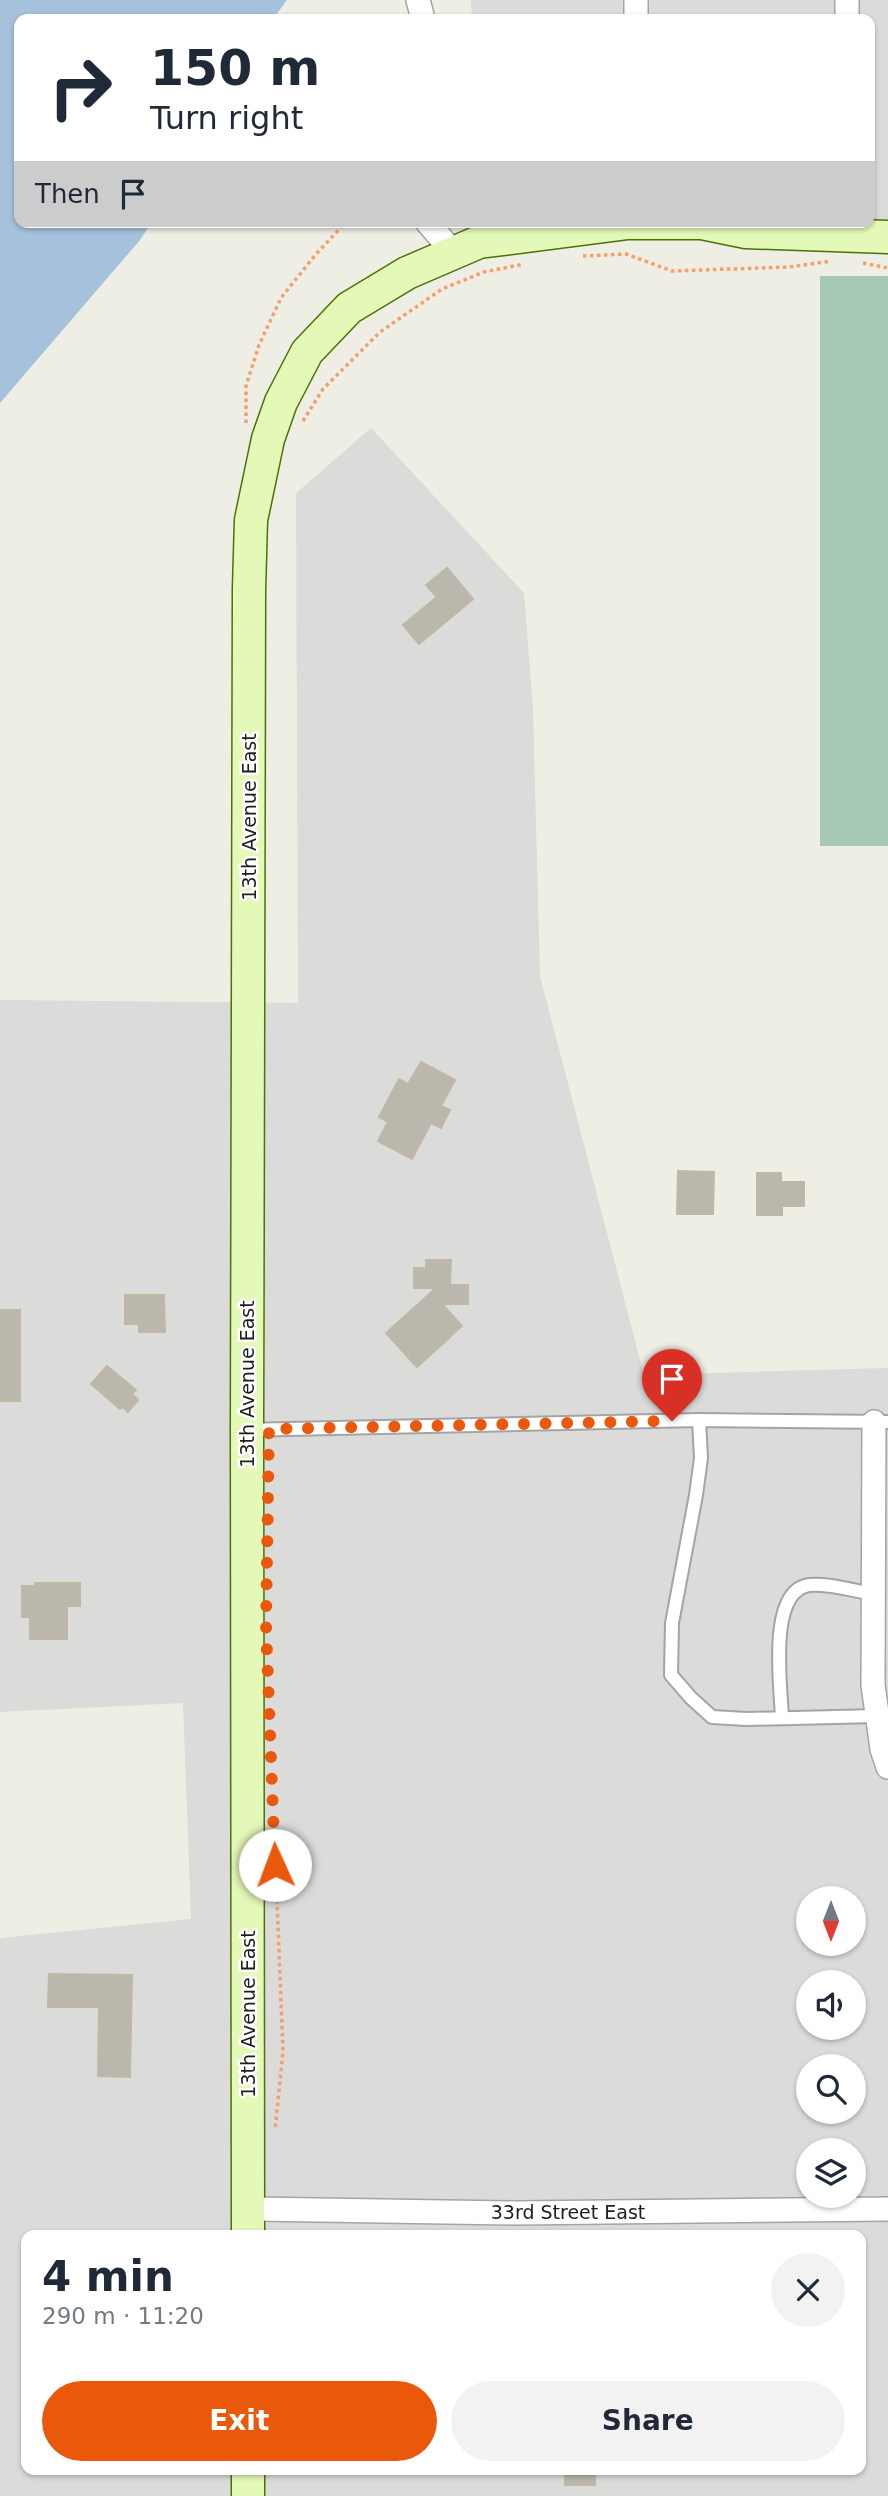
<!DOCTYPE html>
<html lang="en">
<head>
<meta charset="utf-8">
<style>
	:root { --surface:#fff; --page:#f2f2f3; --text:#1f2937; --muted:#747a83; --accent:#ea580c }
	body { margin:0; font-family:"DejaVu Sans",sans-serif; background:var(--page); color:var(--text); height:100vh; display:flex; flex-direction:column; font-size:26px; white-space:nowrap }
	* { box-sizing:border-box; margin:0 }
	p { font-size:23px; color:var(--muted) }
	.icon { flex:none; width:38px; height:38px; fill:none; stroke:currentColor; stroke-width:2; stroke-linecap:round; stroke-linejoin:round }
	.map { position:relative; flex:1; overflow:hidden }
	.side { position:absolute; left:21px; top:2230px; width:845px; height:245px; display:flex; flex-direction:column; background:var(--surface); border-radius:14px; box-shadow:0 2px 5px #0004 }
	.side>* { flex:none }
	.guide { position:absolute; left:14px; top:14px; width:861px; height:214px; border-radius:14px; box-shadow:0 2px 5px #0004; background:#fff; color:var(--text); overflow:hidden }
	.needle { width:46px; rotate:180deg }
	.tools { position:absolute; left:796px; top:1886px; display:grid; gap:14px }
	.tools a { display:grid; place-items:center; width:70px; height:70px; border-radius:50%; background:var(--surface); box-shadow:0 2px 5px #0004; font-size:35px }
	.pin { position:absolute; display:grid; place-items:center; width:60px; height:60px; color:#fff; margin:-72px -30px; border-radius:50% 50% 50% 0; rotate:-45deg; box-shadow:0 0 7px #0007 }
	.pin .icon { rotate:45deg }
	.me { position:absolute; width:77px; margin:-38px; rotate:358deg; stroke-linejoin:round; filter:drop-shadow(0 0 5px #0008) }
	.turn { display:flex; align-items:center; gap:24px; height:147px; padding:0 21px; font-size:32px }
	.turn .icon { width:91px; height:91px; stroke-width:2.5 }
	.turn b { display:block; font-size:49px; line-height:60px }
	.then { display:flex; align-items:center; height:66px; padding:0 21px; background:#0003; gap:14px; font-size:26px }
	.round { display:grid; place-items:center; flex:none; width:74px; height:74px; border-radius:37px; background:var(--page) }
	.head { display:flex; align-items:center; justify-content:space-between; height:119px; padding:0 21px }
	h1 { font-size:42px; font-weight:700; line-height:52px }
	.cta { display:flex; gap:14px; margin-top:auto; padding:14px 21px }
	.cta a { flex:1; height:80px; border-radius:42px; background:var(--accent); color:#fff; font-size:28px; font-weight:700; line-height:80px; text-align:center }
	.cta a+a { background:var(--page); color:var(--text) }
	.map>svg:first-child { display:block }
	.residential { fill:#dbdbda; fill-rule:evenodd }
	.cemetery { fill:#a5c7b3 }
	.water { fill:#a5c1db }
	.building { fill:#bbb7ad; stroke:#c0b8a6; stroke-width:2 }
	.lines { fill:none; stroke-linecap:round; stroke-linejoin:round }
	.service-casing { stroke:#a4a4a4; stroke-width:16 }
	.minor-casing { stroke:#a4a4a4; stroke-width:26 }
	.secondary-casing { stroke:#4a7207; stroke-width:35 }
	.path { stroke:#f69f6d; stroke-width:3.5; stroke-dasharray:3.5 3.5; stroke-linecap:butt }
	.service { stroke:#fff; stroke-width:12 }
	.minor { stroke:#fff; stroke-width:23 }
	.secondary { stroke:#e4f8b8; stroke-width:32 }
	.route { stroke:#ea580c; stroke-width:12; stroke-dasharray:0 21.6 }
	.labels { text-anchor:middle; stroke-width:5; stroke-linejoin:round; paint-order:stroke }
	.street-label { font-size:19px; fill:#1d1d1d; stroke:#fff }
</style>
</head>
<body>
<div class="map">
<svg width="888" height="2496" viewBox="0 0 888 2496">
	<rect width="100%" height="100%" fill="#eeeee4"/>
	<g class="residential">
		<polygon points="471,0 888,0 888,222 870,221 870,19 472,19"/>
		<path d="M371 428 524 593 533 709 540 976 644 1375 888 1368V2496H0V1938L191 1919 183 1703 0 1712V1000L298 1003 296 493ZM808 1899H854V1944H808ZM808 1983H854V2028H808ZM808 2067H854V2112H808ZM808 2151H854V2196H808ZM26 2235H861V2469H26Z"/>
	</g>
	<rect class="cemetery" x="820" y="276" width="68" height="570"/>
	<polygon class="water" points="0,0 287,0 273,19 19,19 19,222 152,222 140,240 0,403"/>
	<g class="building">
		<polygon points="447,568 473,599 419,644 403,625 437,597 426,585"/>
		<polygon points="421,1062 455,1080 441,1106 450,1110 441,1128 431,1123 412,1159 378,1141 388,1122 379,1117 399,1079 408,1084"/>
		<polygon points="678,1171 714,1172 713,1214 677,1214"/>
		<polygon points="757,1173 781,1173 781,1182 804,1182 804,1206 782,1206 782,1215 757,1215"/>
		<polygon points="426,1260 451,1260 450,1285 468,1285 468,1304 442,1304 462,1326 417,1367 386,1333 436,1288 414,1288 414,1268 426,1268"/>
		<polygon points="125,1295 164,1295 165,1332 139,1332 139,1324 125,1324"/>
		<rect x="0" y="1310" width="20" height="91"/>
		<polygon points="107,1366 136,1390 132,1394 138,1400 128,1412 123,1407 120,1409 91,1384"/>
		<polygon points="35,1583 80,1583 80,1606 67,1606 67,1639 30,1639 30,1617 22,1617 22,1586 35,1586"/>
		<polygon points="49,1974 132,1975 130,2077 98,2076 99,2007 48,2007"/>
		<rect x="565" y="2469" width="30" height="16"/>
	</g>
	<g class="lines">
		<g class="service-casing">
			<g id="service">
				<polyline points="699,1420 701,1458 696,1495 672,1623 671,1675 691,1698 712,1717 746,1719 878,1716"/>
				<polyline points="248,1430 699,1420 888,1422"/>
				<path d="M782 1718C781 1687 767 1591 809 1585 829 1583 854 1591 874 1594"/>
			</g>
		</g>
		<g class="minor-casing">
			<g id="minor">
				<polyline points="418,0 423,19"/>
				<polyline points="636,19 636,0"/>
				<polyline points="847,19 847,0"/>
				<polyline points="427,222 454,253"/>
				<polyline points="874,1422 873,1685 882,1749 888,1767"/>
				<polyline points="248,2209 517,2213 888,2209"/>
			</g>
		</g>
		<g class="secondary-casing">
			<g id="secondary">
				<polyline points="248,2235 247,1430 249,589 251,520 268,439 281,402 307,352 349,308 407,273 479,242 628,223 702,223 746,232 888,237"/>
				<polyline points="248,2496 248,2469"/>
			</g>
		</g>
		<g class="path">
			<polyline points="583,256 626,254 672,271 789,267 831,261"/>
			<polyline points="863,263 888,268"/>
			<polyline points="303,421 323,389 380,332 442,289 484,272 524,264"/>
			<polyline points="246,423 246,386 259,345 281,298 316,254 346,222"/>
			<polyline points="275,1851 283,2051 275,2130"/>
		</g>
		<use href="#service" class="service"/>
		<use href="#minor" class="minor"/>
		<use href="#secondary" class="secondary"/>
	</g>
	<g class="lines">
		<polyline class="route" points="275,1865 266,1625 269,1429 672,1421"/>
	</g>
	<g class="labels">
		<g class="street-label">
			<text transform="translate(249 817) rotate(-90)" y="7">13th Avenue East</text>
			<text transform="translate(247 1384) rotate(-90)" y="7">13th Avenue East</text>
			<text transform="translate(248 2014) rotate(-90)" y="7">13th Avenue East</text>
			<text x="568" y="2219">33rd Street East</text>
		</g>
	</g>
</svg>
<div class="tools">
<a><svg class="needle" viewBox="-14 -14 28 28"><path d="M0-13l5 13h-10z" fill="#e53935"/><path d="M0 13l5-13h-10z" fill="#747a83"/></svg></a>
<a><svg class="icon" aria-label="sound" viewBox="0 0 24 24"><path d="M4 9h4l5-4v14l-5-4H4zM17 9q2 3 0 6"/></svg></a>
<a><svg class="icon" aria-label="search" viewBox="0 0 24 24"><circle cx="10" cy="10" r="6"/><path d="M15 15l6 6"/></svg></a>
<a><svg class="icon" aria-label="layers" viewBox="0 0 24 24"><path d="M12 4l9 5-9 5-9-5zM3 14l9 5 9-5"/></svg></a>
</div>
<div class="pin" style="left:672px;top:1421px;background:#d93025"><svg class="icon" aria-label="arrive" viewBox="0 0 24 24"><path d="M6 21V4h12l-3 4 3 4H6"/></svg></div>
<svg class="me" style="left:275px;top:1865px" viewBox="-20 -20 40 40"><circle r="19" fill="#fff"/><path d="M0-13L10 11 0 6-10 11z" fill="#ea580c"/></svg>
<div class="guide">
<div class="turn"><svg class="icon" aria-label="right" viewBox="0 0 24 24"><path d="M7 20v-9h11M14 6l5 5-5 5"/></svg><div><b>150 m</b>Turn right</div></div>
<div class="then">Then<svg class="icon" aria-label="arrive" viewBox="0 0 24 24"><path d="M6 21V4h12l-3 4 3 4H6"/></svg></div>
</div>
<section class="side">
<div class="head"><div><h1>4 min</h1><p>290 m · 11:20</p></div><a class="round"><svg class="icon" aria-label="close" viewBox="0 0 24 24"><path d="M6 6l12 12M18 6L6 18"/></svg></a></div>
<div class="cta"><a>Exit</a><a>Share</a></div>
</section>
</div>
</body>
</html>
